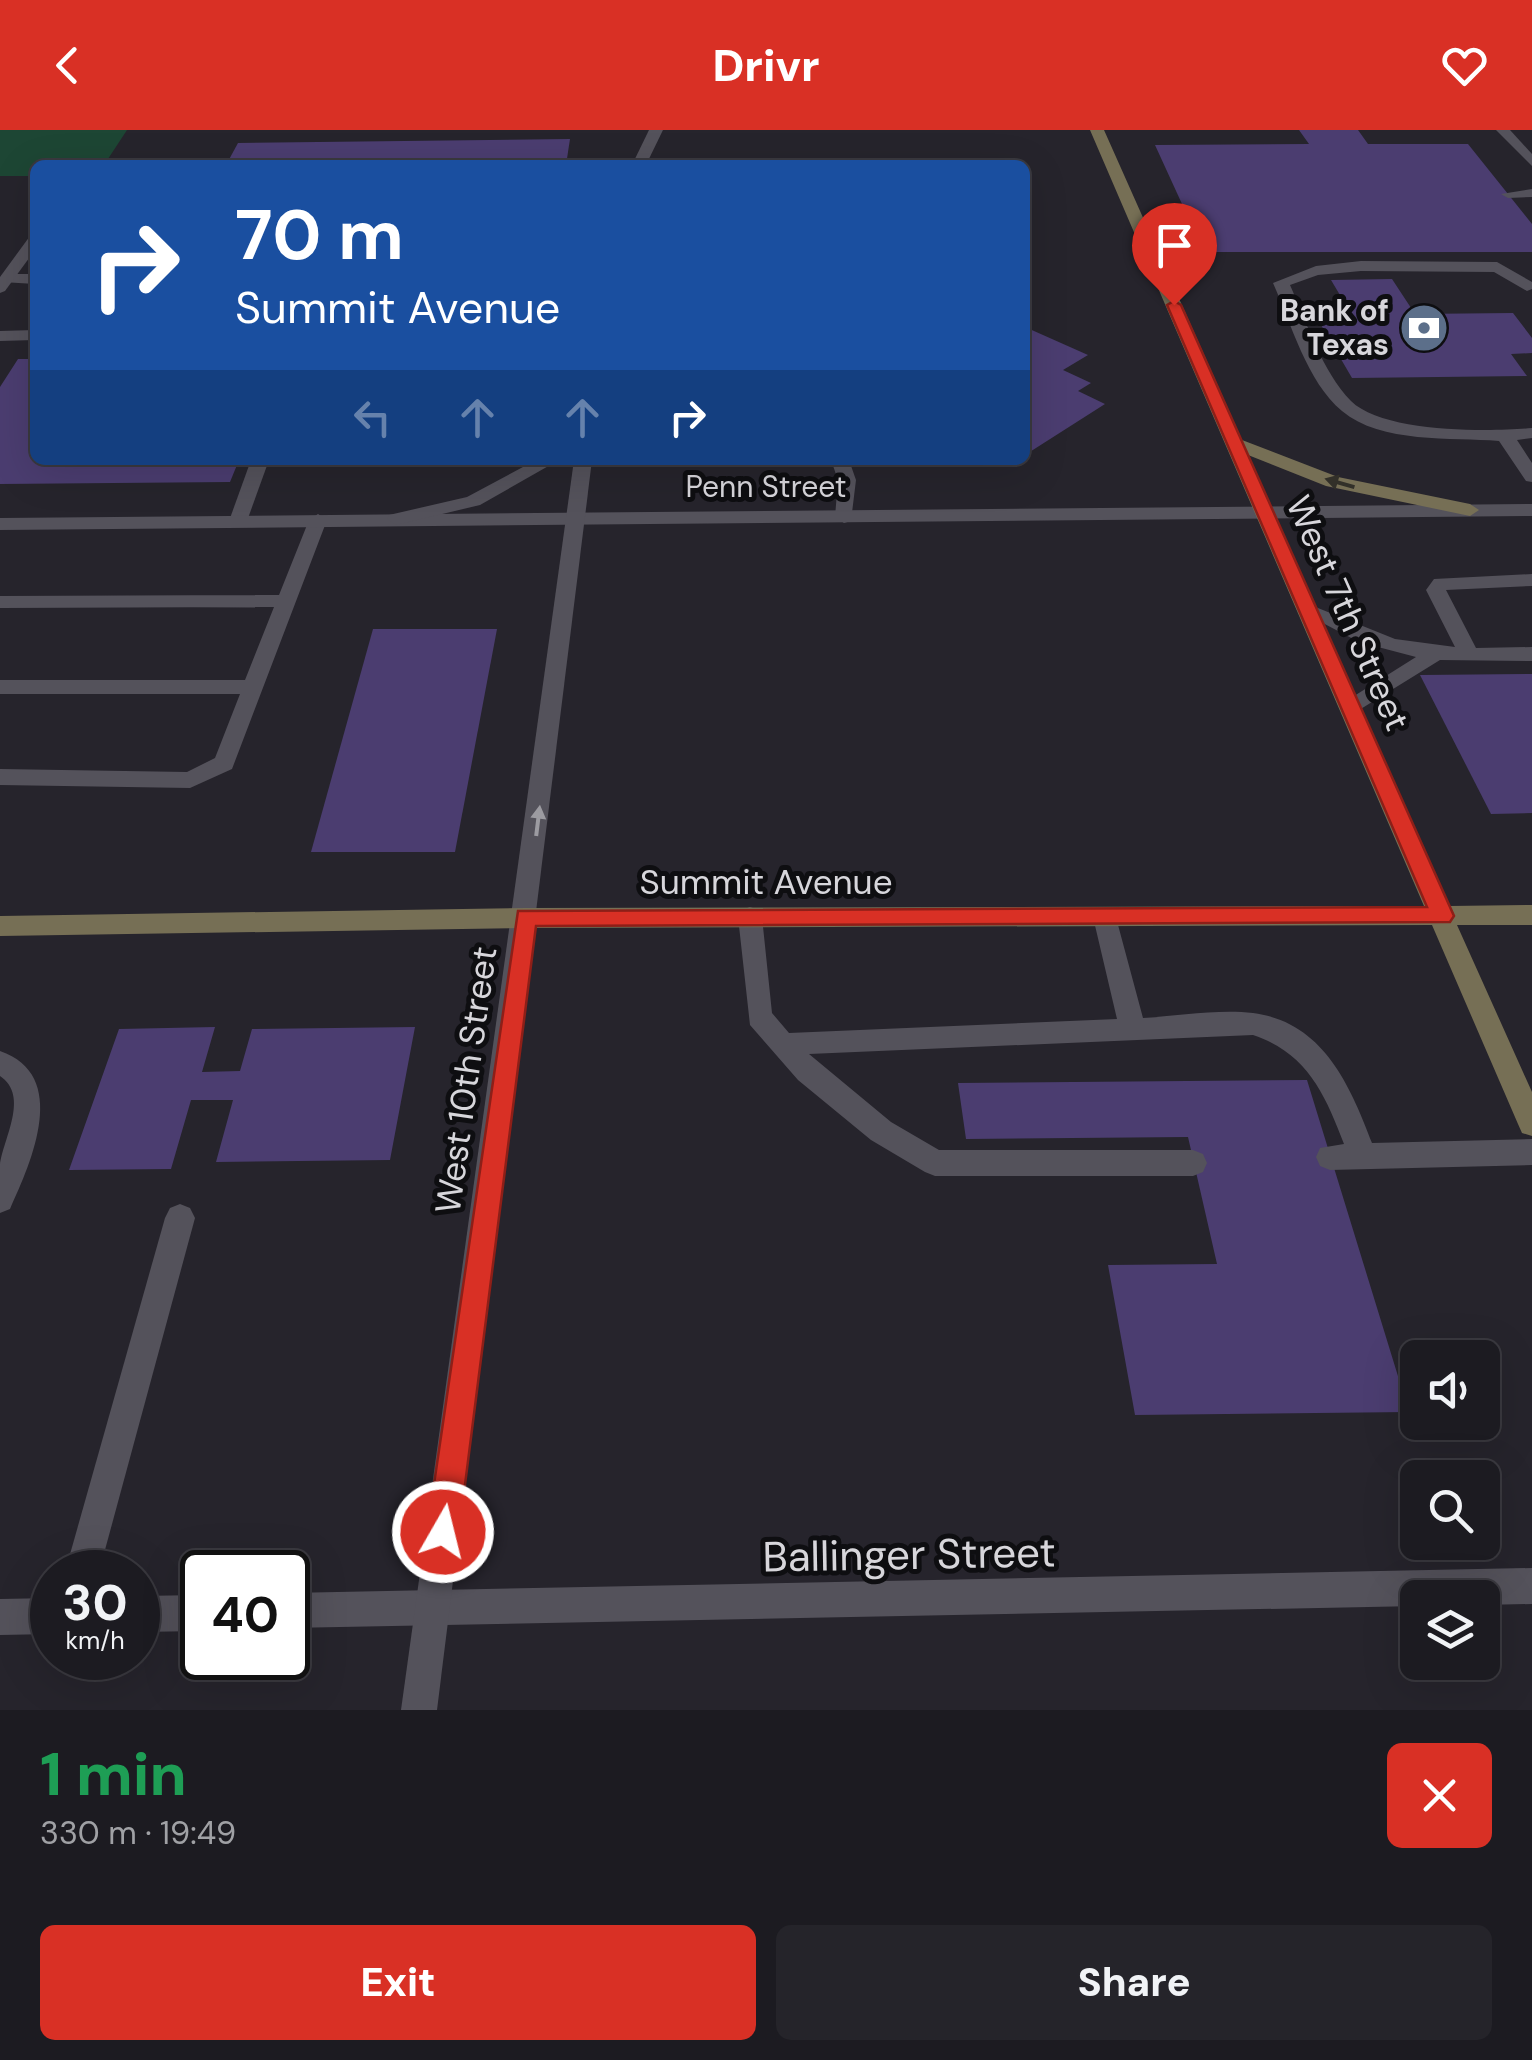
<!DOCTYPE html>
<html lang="en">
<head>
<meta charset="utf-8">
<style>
	:root { --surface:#1c1b21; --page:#25242a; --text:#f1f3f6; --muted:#a0a1a5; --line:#3a393f; --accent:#d93025 }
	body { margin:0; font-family:"DM Sans",sans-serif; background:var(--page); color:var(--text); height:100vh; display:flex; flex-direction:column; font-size:38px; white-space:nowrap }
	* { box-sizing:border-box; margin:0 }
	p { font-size:32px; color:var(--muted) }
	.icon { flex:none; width:55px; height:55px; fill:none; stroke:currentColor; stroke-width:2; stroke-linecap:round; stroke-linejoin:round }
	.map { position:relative; height:1580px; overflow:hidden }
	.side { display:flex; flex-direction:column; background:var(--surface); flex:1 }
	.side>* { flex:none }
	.hud { position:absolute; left:30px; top:30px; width:1000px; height:305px; border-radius:15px; box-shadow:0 10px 40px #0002,0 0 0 2px var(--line); background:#1a4fa0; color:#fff; overflow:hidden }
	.fabs { position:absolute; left:1400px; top:1210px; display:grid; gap:20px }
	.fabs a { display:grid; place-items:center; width:100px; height:100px; border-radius:15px; background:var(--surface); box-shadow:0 10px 40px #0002,0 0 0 2px var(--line); font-size:50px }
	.speed { position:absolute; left:30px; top:1420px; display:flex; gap:20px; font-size:50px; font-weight:700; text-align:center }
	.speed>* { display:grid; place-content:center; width:130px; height:130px; border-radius:50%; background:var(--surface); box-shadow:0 10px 40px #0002,0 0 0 2px var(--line); line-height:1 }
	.speed small { font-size:25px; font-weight:400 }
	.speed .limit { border:5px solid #111; border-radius:15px; background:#fff; color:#111 }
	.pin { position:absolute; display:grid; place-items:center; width:85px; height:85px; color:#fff; margin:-102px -42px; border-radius:50% 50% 50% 0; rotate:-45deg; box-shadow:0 0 10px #0007 }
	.pin .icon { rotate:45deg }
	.me { position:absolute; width:110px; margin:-55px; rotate:8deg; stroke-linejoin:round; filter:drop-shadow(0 0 8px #0008) }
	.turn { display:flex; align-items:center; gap:35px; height:210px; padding:0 40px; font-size:45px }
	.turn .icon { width:130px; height:130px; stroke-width:2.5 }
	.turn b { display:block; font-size:70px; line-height:85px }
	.lanes { display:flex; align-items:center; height:95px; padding:0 40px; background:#0003; justify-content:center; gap:50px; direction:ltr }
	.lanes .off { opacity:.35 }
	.round { display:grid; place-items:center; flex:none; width:105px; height:105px; border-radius:15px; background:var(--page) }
	.overview { display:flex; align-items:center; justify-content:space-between; height:170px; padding:0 40px }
	h1 { font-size:60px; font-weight:800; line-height:75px; color:#1e9e55 }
	.cta { display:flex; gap:20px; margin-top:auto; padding:20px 40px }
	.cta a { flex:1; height:115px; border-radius:15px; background:var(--accent); color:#fff; font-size:40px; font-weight:800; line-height:115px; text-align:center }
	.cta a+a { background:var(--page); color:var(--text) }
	header { display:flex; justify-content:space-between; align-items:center; height:130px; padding:0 40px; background:var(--accent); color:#fff; font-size:45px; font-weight:800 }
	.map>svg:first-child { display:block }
	.green { fill:#1d4634 }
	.building { fill:#4b3d70 }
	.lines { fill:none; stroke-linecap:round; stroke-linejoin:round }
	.service { fill:#54525b; fill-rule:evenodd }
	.minor { fill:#54525b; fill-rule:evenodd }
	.tertiary { fill:#54525b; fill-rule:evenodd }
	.secondary { fill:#766f55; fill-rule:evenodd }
	.oneway { fill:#323029 }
	.oneway2 { fill:#9c9ba1 }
	.route { fill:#d93025; stroke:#8d1f18; stroke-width:2.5 }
	.labels { text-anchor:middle; stroke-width:10; stroke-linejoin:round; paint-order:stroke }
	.far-poi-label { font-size:30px; font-weight:bold; fill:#d7d6db; stroke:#0e0e11; text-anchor:end }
	.far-street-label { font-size:30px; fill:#d7d6db; stroke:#0e0e11 }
	.street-label { font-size:35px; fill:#d7d6db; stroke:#0e0e11 }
	.near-street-label { font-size:42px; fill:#d7d6db; stroke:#0e0e11 }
</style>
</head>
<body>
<header><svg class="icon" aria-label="back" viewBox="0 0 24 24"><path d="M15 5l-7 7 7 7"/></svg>Drivr<svg class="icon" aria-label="heart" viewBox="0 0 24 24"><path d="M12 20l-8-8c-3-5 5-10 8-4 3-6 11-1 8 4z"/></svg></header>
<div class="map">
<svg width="1532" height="1580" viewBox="0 0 1532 1580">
	<rect width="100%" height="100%" fill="#26242c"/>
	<polygon class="green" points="0,0 127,0 104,35 35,35 35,46 0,46"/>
	<g class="building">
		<polygon points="1299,0 1358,0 1368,14 1468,14 1532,94 1532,122 1204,122 1155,15 1309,14"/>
		<polygon points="570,9 566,35 226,35 238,13"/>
		<polygon points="1392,149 1415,184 1513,183 1532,208 1532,223 1511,224 1527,246 1352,248 1317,188 1353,187 1331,150"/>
		<polygon points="1025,197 1088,225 1063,240 1091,253 1078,261 1105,274 1025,325"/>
		<polygon points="18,229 35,229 35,330 239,330 230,352 0,354 0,257"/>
		<polygon points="373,499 497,499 455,722 311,722"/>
		<polygon points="1532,544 1532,683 1491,684 1420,545"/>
		<polygon points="215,897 202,942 240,941 252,899 415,897 390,1030 216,1032 233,970 191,970 171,1039 69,1040 119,899"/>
		<polygon points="1307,950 1409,1282 1135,1285 1108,1135 1217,1134 1188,1007 966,1009 958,953"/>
	</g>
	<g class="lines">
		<g class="service">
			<polygon points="1532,59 1532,67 1508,68 1501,64"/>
			<path d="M1361 131 1497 132 1532 152V159L1527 161 1494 142 1361 141 1318 145 1290 155C1307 193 1322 241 1351 271 1383 303 1490 302 1532 298V308L1517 310 1532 333V352L1526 351 1499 311C1452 307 1381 314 1342 281 1307 252 1291 193 1273 153L1316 136Z"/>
			<polygon points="7,144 35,144 35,154 2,152 2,146"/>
			<polygon points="35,200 35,210 0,211 0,201"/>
			<polygon points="251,330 269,330 247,391 238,397 229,391"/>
			<polygon points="831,330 849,330 856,350 851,391 844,393 835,387 838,350"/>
			<polygon points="318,384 327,390 232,639 190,658 0,655 0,639 187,642 215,628 240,564 0,564 0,550 245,550 274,477 0,478 0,466 279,465 309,390"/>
			<polygon points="1532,444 1532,456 1446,460 1476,518 1532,517 1532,531 1440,530 1351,585 1340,578 1343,573 1416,527 1359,512 1298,480 1308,474 1395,509 1455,517 1426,460 1434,449"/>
			<path d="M750 777 759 780 762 787 772 883 789 903 1117 889 1093 787 1096 780H1114L1143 888C1178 886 1218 879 1253 883 1323 892 1350 955 1372 1013L1532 1009V1035L1330 1040 1320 1036 1316 1027 1320 1018 1344 1014C1325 964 1307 923 1253 905L809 924 891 992 939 1020H1193L1203 1024 1207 1033 1203 1042 1193 1046H935L925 1042 871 1010 798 950 750 895 738 787 741 780Z"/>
			<path d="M0 921C70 945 32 1031 10 1079L0 1083C0 1068 0 1051 0 1035 3 1009 30 966 0 946Z"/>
			<polygon points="180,1074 190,1078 195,1088 99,1442 65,1442 165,1088 170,1078"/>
		</g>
		<g class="minor">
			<polygon points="35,105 35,120 5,161 0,163 0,147 30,106"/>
			<polygon points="1532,374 1532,386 0,400 0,388"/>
			<polygon points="1532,1438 1532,1474 1482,1475 1482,1468 1418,1468 1418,1476 288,1498 288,1463"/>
			<polygon points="202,1465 202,1501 138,1502 138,1466"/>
			<polygon points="52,1468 52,1504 0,1505 0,1469"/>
		</g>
		<g class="tertiary">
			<polygon points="649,0 663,0 646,35 632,35"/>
			<polygon points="1496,0 1510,0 1532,24 1532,36"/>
			<polygon points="536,330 559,330 480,375 396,395 387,389 389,385 467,367"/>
			<polygon points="574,330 592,330 437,1580 401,1580"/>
		</g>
		<polygon class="secondary" points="1090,0 1104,0 1242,310 1338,347 1470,374 1479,380 1470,386 1326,356 1248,325 1449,776 1532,775 1532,795 1457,795 1532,962 1532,1006 1522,1003 1518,994 1432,795 526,798 0,806 0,786 526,778 1424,776"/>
	</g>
	<defs><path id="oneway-solid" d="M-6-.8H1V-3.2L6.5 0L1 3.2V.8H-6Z" transform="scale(2.5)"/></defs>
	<use class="oneway" href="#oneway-solid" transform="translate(1340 353) rotate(-164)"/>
	<use class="oneway2" href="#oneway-solid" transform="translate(538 691) rotate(-83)"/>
	<polygon class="route" points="1174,171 1181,175 1454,786 1450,792 536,796 459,1402 454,1413 443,1417 432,1413 427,1402 518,781 1427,777 1167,175"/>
	<defs>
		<g id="bank-disc" transform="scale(2.5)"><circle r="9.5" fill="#5c6f8a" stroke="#0e0e11"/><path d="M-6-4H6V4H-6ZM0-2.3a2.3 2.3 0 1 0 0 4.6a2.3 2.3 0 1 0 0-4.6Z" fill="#fff"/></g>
	</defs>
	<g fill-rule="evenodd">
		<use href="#bank-disc" x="1424" y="198"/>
	</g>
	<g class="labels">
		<g class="far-poi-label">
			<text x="1389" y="191">Bank of<tspan x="1389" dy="34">Texas</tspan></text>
		</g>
		<g class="far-street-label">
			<text x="766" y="367">Penn Street</text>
		</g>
		<g class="street-label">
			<text transform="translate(1348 483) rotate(66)" y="12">West 7th Street</text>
			<text x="766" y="764">Summit Avenue</text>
			<text transform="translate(466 950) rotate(-82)" y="12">West 10th Street</text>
		</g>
		<g class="near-street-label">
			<text transform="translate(909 1424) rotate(-1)" y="15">Ballinger Street</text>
		</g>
	</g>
</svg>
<div class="fabs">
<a><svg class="icon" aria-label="sound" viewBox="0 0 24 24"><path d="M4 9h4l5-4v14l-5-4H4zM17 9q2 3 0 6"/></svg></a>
<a><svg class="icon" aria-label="search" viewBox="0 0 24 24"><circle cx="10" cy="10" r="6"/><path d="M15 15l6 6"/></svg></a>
<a><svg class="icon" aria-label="layers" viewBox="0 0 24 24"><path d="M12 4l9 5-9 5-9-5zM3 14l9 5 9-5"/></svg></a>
</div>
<div class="speed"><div>30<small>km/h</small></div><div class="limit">40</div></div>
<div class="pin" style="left:1174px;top:175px;background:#d93025"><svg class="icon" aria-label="arrive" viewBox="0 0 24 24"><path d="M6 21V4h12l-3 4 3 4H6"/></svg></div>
<svg class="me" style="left:443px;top:1402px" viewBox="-20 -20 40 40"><circle r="17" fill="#d93025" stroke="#fff" stroke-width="3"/><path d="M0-11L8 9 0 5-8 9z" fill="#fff"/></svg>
<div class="hud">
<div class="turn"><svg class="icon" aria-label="right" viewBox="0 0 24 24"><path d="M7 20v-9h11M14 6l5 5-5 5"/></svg><div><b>70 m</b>Summit Avenue</div></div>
<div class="lanes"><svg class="icon off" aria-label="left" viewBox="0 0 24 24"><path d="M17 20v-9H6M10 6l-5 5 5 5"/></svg><svg class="icon off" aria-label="ahead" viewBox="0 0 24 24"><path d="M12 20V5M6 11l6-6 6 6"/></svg><svg class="icon off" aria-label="ahead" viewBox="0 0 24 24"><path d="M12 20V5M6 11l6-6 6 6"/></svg><svg class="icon" aria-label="right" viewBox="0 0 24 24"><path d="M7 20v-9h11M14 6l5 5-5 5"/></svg></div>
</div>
</div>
<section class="side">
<div class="overview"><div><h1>1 min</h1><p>330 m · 19:49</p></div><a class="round" style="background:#d93025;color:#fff"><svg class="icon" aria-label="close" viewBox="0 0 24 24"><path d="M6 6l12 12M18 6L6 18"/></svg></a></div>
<div class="cta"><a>Exit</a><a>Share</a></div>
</section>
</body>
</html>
